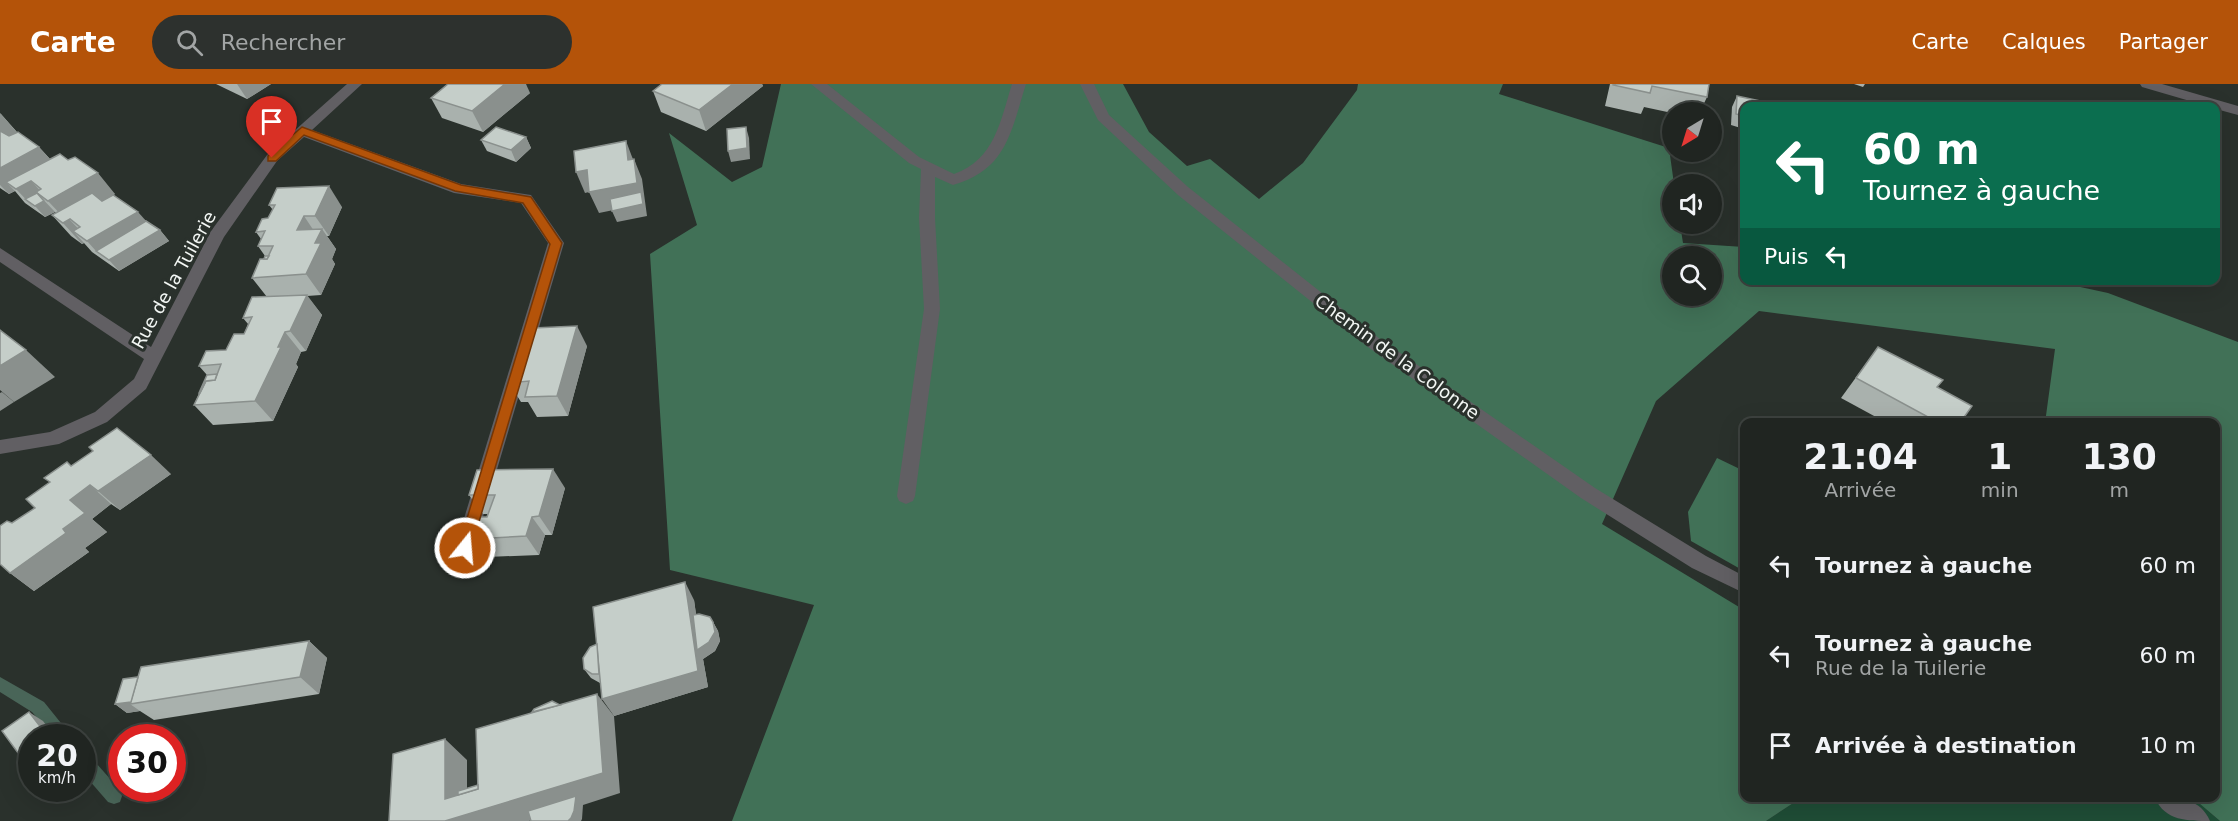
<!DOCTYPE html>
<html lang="fr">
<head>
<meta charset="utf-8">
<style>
	:root { --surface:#202521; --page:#2d312e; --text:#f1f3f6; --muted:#a2a5a5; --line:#3d423f; --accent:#b45309 }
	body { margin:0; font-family:"DejaVu Sans",sans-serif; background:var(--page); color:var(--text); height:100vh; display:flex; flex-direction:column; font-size:22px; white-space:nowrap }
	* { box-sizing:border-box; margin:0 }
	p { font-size:20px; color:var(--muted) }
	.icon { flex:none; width:33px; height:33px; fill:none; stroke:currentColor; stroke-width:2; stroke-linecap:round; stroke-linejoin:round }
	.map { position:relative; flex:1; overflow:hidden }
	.drawer { position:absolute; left:1740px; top:334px; width:480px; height:384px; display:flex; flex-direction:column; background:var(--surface); border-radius:12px; box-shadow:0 6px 24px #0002,0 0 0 2px var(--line) }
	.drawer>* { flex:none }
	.guide { position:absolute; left:1740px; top:18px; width:480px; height:183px; border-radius:12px; box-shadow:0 6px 24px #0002,0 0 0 2px var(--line); background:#0b6e4f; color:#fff; overflow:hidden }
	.needle { width:39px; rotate:218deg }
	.tools { position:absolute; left:1662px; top:18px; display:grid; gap:12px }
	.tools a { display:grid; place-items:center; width:60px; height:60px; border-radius:50%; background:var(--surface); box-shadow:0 6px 24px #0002,0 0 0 2px var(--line); font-size:30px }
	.speed { position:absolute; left:18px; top:640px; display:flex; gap:12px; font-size:30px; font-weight:700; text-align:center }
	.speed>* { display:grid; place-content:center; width:78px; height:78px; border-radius:50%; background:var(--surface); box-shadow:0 6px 24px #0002,0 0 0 2px var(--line); line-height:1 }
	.speed small { font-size:15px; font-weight:400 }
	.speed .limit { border:9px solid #d22; background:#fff; color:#111 }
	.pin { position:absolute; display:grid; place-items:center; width:51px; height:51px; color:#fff; margin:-62px -26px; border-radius:50% 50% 50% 0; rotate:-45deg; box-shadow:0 0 6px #0007 }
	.pin .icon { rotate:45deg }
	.me { position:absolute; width:66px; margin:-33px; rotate:17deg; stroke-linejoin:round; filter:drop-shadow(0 0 4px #0008) }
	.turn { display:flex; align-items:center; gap:21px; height:126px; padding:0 24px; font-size:27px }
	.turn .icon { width:78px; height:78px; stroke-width:2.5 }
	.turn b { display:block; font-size:42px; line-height:51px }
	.then { display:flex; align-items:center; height:57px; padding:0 24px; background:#0003; gap:12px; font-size:22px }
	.eta { display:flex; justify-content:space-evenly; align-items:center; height:102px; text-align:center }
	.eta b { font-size:36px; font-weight:600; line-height:42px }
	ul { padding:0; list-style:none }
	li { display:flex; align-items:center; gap:18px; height:90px; padding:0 24px }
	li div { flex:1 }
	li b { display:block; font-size:22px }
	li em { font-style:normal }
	header { display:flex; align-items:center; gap:36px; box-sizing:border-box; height:84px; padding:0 30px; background:var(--accent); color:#fff }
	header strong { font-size:28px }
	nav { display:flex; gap:33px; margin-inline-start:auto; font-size:21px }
	.search { width:420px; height:54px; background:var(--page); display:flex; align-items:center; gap:15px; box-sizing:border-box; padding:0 21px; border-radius:33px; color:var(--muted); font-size:22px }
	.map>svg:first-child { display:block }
	.green { fill:#1f4d36 }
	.forest { fill:#417157; fill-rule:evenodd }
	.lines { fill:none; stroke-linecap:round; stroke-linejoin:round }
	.stream { fill:#496558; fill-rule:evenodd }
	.minor { fill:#615f63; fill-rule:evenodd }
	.wall { fill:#a9b1ad }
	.shaded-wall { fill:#8a908d }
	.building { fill:#c5cec9; stroke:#8a908d; stroke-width:1.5 }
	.route { fill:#b45309; stroke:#753606; stroke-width:1.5 }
	.labels { text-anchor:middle; stroke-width:6; stroke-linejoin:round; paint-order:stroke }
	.street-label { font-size:18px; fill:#f2f6f3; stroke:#2a312c }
</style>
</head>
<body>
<header>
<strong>Carte</strong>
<div class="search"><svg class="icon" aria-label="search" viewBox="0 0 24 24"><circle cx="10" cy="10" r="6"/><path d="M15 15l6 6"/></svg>Rechercher</div>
<nav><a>Carte</a><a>Calques</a><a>Partager</a></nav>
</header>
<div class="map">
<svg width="2238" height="737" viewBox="0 0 2238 737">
	<rect width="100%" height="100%" fill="#2a312c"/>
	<polygon class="green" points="1801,714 2193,714 2220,737 1766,737"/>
	<g class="forest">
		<path d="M781 0H1123L1149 48 1187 82 1210 75 1259 115 1303 79 1357 6 1358 0H1503L1499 10 1669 64 1674 100H1672V140H1680L1683 159 1744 163V196H2048L2108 209 2238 258V737H2220L2193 714H2216V339H2045L2055 265 1759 227 1656 317 1602 440 1744 526V714H1801L1766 737H732L814 521 670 486 650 170 697 141 669 49 732 98 762 83ZM1672 172H1712V212H1672Z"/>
		<polygon points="1717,374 1744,387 1744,487 1691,457 1688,428"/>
	</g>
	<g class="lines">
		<g class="stream">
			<polygon points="0,593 44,618 73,654 55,654 32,628 0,608"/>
			<polygon points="82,668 88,670 120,706 122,712 120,718 114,720 108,718 82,688"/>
		</g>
		<g class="minor">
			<polygon points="347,0 362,0 312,46 461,100 531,111 564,159 472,470 465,472 458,470 455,464 548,159 521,119 454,109 304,53 277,77 224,153 146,305 107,338 59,360 0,370 0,356 50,348 95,328 134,295 144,275 0,178 0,164 151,263 211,147 267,71"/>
			<path d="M811 0H827L919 73 954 90C995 75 1000 38 1012 0H1026C1011 47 1007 86 953 101L935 93V134L940 225 915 412 913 417 906 420 899 417 897 412 924 225 919 134 921 85 909 79Z"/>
			<polygon points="1080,0 1094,0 1109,31 1188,103 1380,255 1595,404 1706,472 1744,492 1744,509 1692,484 1581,414 1368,263 1178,111 1098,36"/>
			<polygon points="2140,0 2162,0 2238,22 2238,31 2216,25 2216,22 2207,22 2142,3"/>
			<path d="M2155 714C2177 714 2200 713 2210 737 2188 737 2165 737 2155 714Z"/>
		</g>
	</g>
	<g class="wall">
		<polygon points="216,0 271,0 247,15"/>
		<polygon points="662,0 762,0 763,2 706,47 661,28 653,7"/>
		<polygon points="1610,0 1709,0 1707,13 1700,28 1672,29 1644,23 1641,30 1605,22"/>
		<polygon points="1854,0 1865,0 1863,3"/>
		<polygon points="530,9 483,48 442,34 431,14"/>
		<polygon points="1737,12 1744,22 1744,45 1731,41 1732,23"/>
		<polygon points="0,29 17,48 39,63 50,75 115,110 109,113 160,146 169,157 119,187 92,168 84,159 82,160 71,152 52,131 56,129 55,128 45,133 25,119 15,107 9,110 0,104"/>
		<polygon points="526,53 531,64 516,78 487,67 481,56"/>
		<polygon points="269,121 342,123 329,152 327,152 336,165 332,175 335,180 321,211 307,212 322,231 306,267 301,268 296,280 298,283 273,337 213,341 194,321 207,291 199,282 226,266 244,250 248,240 243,234 267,213 252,194 265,172 258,162 261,155 256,148 268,134 273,126"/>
		<polygon points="587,262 568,332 537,333 528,318 521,318 509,299"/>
		<polygon points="1878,263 1937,303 1960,339 1887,339 1841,314"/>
		<polygon points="71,382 171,390 120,426 111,420 92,435 107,448 85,464 89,468 34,507 10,489 12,439 35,424 50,398"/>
		<polygon points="565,404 552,451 545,451 539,471 487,473 473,455 488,430 483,430 469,411"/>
		<polygon points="694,516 696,531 713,538 718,547 720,557 715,567 703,575 708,603 614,632 600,599 591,594 584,585"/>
		<polygon points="309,557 327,574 319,610 154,636 140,627 127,629 115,620 138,593"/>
	</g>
	<g class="shaded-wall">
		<polygon points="237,0 271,0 247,15"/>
		<polygon points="505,0 526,0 530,9 483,48 472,27"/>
		<polygon points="733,0 762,0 763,2 706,47 699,26"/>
		<polygon points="0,30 1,30 19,51 0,60"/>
		<polygon points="746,43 749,54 750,75 731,78 728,67"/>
		<polygon points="526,53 531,64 516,78 511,66"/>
		<polygon points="626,57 634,78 628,76"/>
		<polygon points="39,63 58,84 32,98 48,115 98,89 115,110 70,136 89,156 73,147 84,159 82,160 63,139 67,137 48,117 36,108 55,128 45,133 35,122 25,115 36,126 16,105 6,98 15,107 9,110 0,101 0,84"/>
		<polygon points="634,75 642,95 647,132 617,138 612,127 643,120 599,129 589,108"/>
		<polygon points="587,86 597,106 585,109 576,88"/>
		<polygon points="329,102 342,123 329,152 315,132"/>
		<polygon points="138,128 156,148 96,167 87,157"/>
		<polygon points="304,132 318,153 322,145 336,165 332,175 335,180 321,211 306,190 297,146"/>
		<polygon points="160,146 169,157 119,187 109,176"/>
		<polygon points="307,211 322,231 306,267 290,247"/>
		<polygon points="577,242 587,262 568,332 557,312"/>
		<polygon points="285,248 301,268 296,280 298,283 273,337 255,317"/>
		<polygon points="26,266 55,293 14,318 0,306 0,282"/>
		<polygon points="2,308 14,318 0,327 0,309"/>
		<polygon points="151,371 171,390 120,426 98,407"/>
		<polygon points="553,385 565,404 552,451 539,432"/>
		<polygon points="90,401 111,420 92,435 107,448 85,464 89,468 34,507 10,489 63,445 70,416"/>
		<polygon points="532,433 545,451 539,471 526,452"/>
		<polygon points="685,498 694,516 701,563 713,538 718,547 720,557 715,567 703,575 708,603 614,632 602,615"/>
		<polygon points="309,557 327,574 319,610 300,593"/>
		<polygon points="597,610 614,632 620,709 583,721 582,735 581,737 568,737 575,723 529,737 445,737 445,655 467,676 467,724"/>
		<polygon points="145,615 130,620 140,627 127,629 115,620"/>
		<polygon points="29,628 43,637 56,654 49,654"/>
	</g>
	<g class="building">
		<polygon points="448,0 505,0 472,27 431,14"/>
		<polygon points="662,0 733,0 699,26 653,7"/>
		<polygon points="1613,0 1709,0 1707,13 1652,2 1650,9 1613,1"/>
		<polygon points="1737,12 1770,19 1769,22 1744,22 1744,32 1736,30"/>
		<polygon points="496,43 526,53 511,66 481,56"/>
		<polygon points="746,43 747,64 728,67 727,45"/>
		<polygon points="0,47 9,52 18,48 39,63 0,84"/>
		<polygon points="626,57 628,76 634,75 637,99 589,108 587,86 576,88 574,67"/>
		<polygon points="60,70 68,76 75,73 98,89 48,117 36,108 41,105 31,97 16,105 6,98"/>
		<polygon points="329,102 315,132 304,132 297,146 322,145 315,159 321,159 306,190 252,194 260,175 267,175 273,162 258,162 265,147 256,148 262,135 268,134 275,121 269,121 277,104"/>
		<polygon points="641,108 643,120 612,127 610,115"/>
		<polygon points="37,109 44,117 35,122 25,115"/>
		<polygon points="92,109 102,117 113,111 138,128 87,157 73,147 80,143 70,135 63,139 52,131"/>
		<polygon points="146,137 160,146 109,176 96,167"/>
		<polygon points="265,172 269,172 267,175 264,175"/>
		<polygon points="307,211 290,247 285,248 278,263 281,263 255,317 194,321 206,297 215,296 221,280 199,282 206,267 226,266 234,250 244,250 252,233 243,234 252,213"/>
		<polygon points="577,242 557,312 525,313 529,297 509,299 522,255 530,254 533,244"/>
		<polygon points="0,246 26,266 0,282"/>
		<polygon points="1878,263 1943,296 1937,303 1972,322 1960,339 1939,339 1856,294"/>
		<polygon points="217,290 215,296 206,297 200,309 199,309 207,291"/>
		<polygon points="117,344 151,371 98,407 90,401 70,416 85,429 63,445 66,449 10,489 0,480 0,442 7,437 12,439 35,424 26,415 50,398 44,394 67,378 71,382 93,367 89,363"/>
		<polygon points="553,385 539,432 532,433 526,452 473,455 480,433 487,433 495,411 469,411 477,386"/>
		<polygon points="685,498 698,587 602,615 593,523"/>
		<polygon points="699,530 710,533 713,538 715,548 709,558 697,566 693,531"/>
		<polygon points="309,557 300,593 130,620 141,583"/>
		<polygon points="597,560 599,590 592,590 584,585 583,574 590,563"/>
		<polygon points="138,593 131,618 115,620 123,595"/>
		<polygon points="597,610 603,689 445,737 389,737 393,670 445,655 445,715 478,705 476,645"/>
		<polygon points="552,617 560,621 532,628 534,625"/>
		<polygon points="29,628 49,654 32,654 32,688 2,647"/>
		<polygon points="478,701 478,705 458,711 458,707"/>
		<polygon points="576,712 574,727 571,734 568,737 531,737 528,727"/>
	</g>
	<polygon class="route" points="302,43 461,101 531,113 562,159 470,468 460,468 458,464 550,160 523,119 455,107 304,51 276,77 268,77 268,72"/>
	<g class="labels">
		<g class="street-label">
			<text transform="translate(174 196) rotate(-61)" y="6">Rue de la Tuilerie</text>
			<text transform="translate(1397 273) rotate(36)" y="6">Chemin de la Colonne</text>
		</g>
	</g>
</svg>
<div class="tools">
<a><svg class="needle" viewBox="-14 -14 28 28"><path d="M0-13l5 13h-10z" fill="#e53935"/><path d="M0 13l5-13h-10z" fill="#a2a5a5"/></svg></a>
<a><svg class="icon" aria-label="sound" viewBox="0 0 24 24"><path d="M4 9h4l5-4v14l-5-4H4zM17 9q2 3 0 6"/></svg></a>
<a><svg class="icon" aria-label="search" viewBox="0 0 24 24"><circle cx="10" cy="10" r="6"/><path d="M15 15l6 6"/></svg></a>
</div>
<div class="speed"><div>20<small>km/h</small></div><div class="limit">30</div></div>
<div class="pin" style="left:272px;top:74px;background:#d93025"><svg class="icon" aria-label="arrive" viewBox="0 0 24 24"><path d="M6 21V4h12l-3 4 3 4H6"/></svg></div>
<svg class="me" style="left:465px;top:464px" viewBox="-20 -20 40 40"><circle r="17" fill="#b45309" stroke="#fff" stroke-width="3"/><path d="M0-11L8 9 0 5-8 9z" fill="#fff"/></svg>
<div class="guide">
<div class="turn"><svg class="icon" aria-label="left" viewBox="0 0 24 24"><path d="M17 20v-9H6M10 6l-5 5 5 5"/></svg><div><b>60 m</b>Tournez à gauche</div></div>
<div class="then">Puis<svg class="icon" aria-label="left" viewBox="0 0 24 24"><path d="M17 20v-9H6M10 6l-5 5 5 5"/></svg></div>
</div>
<section class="drawer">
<div class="eta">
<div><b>21:04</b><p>Arrivée</p></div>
<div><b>1</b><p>min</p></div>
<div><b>130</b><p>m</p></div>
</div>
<ul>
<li><svg class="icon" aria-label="left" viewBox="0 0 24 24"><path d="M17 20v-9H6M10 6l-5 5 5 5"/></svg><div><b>Tournez à gauche</b></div><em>60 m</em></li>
<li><svg class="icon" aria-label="left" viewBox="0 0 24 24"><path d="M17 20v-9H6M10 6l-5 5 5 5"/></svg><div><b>Tournez à gauche</b><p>Rue de la Tuilerie</p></div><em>60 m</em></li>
<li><svg class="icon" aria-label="arrive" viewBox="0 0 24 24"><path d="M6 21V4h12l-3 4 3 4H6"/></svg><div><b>Arrivée à destination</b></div><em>10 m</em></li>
</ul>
</section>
</div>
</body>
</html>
